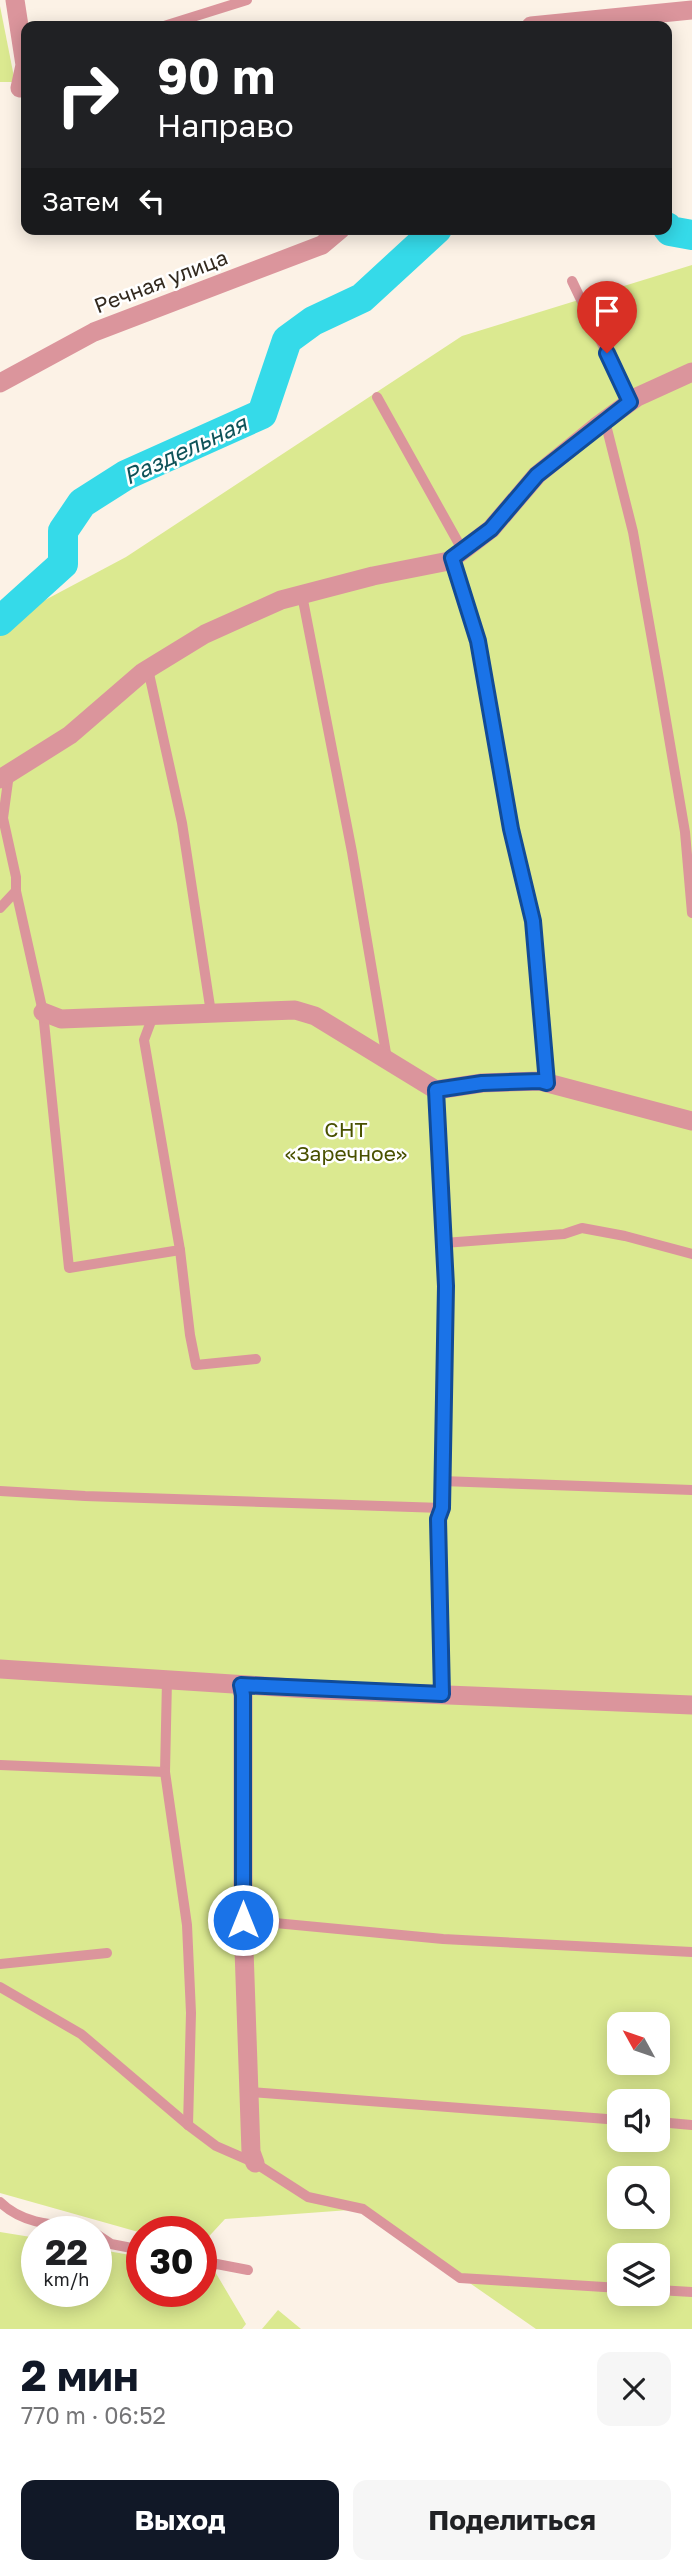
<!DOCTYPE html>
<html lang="ru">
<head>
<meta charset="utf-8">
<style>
	:root { --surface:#fff; --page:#f6f6f6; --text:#202124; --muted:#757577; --accent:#111827 }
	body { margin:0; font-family:"Golos Text",sans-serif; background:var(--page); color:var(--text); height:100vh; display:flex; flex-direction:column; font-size:26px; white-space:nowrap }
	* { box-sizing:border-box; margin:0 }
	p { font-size:23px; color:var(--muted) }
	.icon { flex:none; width:38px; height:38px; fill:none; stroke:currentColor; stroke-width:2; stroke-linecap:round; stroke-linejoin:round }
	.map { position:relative; height:2329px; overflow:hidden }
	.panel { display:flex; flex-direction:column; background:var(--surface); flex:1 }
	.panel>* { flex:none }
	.guide { position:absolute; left:21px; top:21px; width:651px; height:214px; border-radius:14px; box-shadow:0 4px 18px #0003; background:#202124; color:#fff; overflow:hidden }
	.needle { width:46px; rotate:310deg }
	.buttons { position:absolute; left:607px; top:2012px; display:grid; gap:14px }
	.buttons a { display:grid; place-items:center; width:63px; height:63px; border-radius:14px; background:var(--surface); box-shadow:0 4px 18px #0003; font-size:35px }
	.speed { position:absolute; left:21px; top:2216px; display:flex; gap:14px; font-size:35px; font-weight:700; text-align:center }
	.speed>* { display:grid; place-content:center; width:91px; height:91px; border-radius:50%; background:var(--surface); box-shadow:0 4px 18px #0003; line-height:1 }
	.speed small { font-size:18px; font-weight:400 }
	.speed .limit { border:10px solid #d22; background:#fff; color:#111 }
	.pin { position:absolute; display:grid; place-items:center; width:60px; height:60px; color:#fff; margin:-72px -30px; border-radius:50% 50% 50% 0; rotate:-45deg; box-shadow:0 0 7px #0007 }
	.pin .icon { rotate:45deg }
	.me { position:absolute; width:77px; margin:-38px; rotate:0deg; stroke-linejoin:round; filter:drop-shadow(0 0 5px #0008) }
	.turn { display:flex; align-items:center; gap:24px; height:147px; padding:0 21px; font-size:32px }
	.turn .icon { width:91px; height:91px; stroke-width:2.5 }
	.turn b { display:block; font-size:49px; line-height:60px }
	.then { display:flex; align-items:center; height:66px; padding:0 21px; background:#0003; gap:14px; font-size:26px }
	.round { display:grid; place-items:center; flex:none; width:74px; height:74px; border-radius:14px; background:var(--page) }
	.head { display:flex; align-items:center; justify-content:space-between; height:119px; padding:0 21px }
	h1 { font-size:42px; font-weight:700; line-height:52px; color:var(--accent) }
	.button { display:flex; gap:14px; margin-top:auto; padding:14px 21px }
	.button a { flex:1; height:80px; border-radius:14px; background:var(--accent); color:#fff; font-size:28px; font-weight:700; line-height:80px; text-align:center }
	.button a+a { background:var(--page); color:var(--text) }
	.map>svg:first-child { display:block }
	.green { fill:#dbe990; fill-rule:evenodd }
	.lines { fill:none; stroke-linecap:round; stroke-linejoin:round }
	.river { stroke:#35dae9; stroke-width:30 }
	.service { stroke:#db959c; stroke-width:10 }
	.minor { stroke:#db959c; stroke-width:19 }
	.route-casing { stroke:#114b97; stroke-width:18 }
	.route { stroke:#1a73e8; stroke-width:12 }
	.labels { text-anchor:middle; stroke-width:5; stroke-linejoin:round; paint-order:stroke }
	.street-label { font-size:21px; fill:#332a1f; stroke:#fff }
	.park-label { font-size:21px; fill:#495100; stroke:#fff }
	.water-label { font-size:23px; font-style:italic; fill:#0f5359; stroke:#fff }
</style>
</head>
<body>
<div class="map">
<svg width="692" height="2329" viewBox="0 0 692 2329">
	<rect width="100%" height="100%" fill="#fcf2e6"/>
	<g class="green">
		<polygon points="0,6 15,82 0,82"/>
		<path d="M692 265V2329H536L363 2209 225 2219 201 2245V2231H142V2233L0 2193V624L126 557 462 336ZM620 2025H658V2063H620ZM620 2102H658V2140H620ZM620 2179H658V2217H620ZM620 2256H658V2294H620Z"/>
		<polygon points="0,2232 37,2238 37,2291 96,2291 96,2249 142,2257 142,2291 201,2291 201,2267 214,2270 246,2324 242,2329 0,2329"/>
		<polygon points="278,2310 301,2329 262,2329"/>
	</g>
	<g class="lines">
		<g class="river">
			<polyline points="667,227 670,231 692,235"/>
			<polyline points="0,621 63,564 63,531 82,503 126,475 262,414 287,340 313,321 362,298 437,229"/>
		</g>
		<g class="service">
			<polyline points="164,26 247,0"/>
			<polyline points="572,281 630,402"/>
			<polyline points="377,397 463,551"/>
			<polyline points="605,421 633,532 660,685 685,832 692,913"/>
			<polyline points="452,558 478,641 511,829 533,921 547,1083"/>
			<polyline points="302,595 352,852 387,1059"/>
			<polyline points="148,669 182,823 211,1013"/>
			<polyline points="9,774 3,818 16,877 16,891"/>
			<polyline points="0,908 16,891 43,1012 69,1268 180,1250 144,1040 153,1016"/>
			<polyline points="436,1090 446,1286 442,1508 438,1519 442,1694"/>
			<polyline points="444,1243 564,1234 582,1228 625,1236 692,1254"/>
			<polyline points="180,1250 190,1335 196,1365 256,1359"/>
			<polyline points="442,1481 692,1490"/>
			<polyline points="0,1491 85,1496 442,1508"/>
			<polyline points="167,1680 165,1772 187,1925 191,2013 188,2125"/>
			<polyline points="0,1765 165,1772"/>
			<polyline points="243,1920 443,1939 692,1952"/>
			<polyline points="0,1964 107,1953"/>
			<polyline points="0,1987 81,2034 188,2125 216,2146 255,2163 308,2197 363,2209 460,2278 620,2288"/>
			<polyline points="251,2092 620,2120"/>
			<polyline points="658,2122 692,2125"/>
			<path d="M0 2202C23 2225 56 2225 87 2228L91 2231"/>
			<polyline points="96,2234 111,2244 142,2250"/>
			<polyline points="201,2261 248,2270"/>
			<polyline points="658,2290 692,2292"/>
		</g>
		<g class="minor">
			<polyline points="15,0 25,65 20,88"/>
			<polyline points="531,26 692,10"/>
			<polyline points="0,383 94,332 322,245 341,229"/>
			<polyline points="0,779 70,735 143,672 205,634 281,600 373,576 449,561 491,529 537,475 596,427 637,397 692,372"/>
			<polyline points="43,1012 61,1019 295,1010 315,1016 436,1090 482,1083 540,1081 692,1121"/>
			<polyline points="0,1669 324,1690 692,1705"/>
			<polyline points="241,1685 243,1695 243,1920 251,2152 255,2163"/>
		</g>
	</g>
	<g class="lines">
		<g class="route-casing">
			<polyline id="route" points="243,1920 243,1695 241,1685 442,1694 438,1519 442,1508 446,1286 436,1090 482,1083 540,1081 547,1083 533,921 511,829 478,641 452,558 491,529 537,475 630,402 607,353"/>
		</g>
		<use href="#route" class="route"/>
	</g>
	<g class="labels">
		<g class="street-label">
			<text transform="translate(161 282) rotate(-21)" y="7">Речная улица</text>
		</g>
		<g class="park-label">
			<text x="346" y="1137">СНТ<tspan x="346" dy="24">«Заречное»</tspan></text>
		</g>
		<g class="water-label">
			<text transform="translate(185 450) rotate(-25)" y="8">Раздельная</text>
		</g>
	</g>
</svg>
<div class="buttons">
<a><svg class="needle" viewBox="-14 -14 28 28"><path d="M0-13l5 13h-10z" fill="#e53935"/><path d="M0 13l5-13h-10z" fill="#757577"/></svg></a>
<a><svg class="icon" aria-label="sound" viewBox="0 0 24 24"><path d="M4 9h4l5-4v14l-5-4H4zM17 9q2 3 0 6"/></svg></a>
<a><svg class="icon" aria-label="search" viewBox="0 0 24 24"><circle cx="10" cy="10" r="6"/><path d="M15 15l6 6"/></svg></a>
<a><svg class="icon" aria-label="layers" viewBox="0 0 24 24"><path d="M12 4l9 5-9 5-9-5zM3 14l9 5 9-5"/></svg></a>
</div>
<div class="speed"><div>22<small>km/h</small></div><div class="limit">30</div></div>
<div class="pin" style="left:607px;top:353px;background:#d93025"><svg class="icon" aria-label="arrive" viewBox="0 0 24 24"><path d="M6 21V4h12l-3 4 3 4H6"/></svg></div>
<svg class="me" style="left:243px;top:1920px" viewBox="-20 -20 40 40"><circle r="17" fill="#1a73e8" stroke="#fff" stroke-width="3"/><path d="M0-11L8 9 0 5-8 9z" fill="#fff"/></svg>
<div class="guide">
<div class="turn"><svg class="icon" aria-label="right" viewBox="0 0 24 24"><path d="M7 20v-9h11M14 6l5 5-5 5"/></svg><div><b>90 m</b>Направо</div></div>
<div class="then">Затем<svg class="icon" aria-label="left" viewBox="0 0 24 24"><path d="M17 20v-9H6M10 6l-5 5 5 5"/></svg></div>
</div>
</div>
<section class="panel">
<div class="head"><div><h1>2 мин</h1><p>770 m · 06:52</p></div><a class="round"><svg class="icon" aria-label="close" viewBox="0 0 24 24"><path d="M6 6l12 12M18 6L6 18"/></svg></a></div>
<div class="button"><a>Выход</a><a>Поделиться</a></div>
</section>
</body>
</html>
